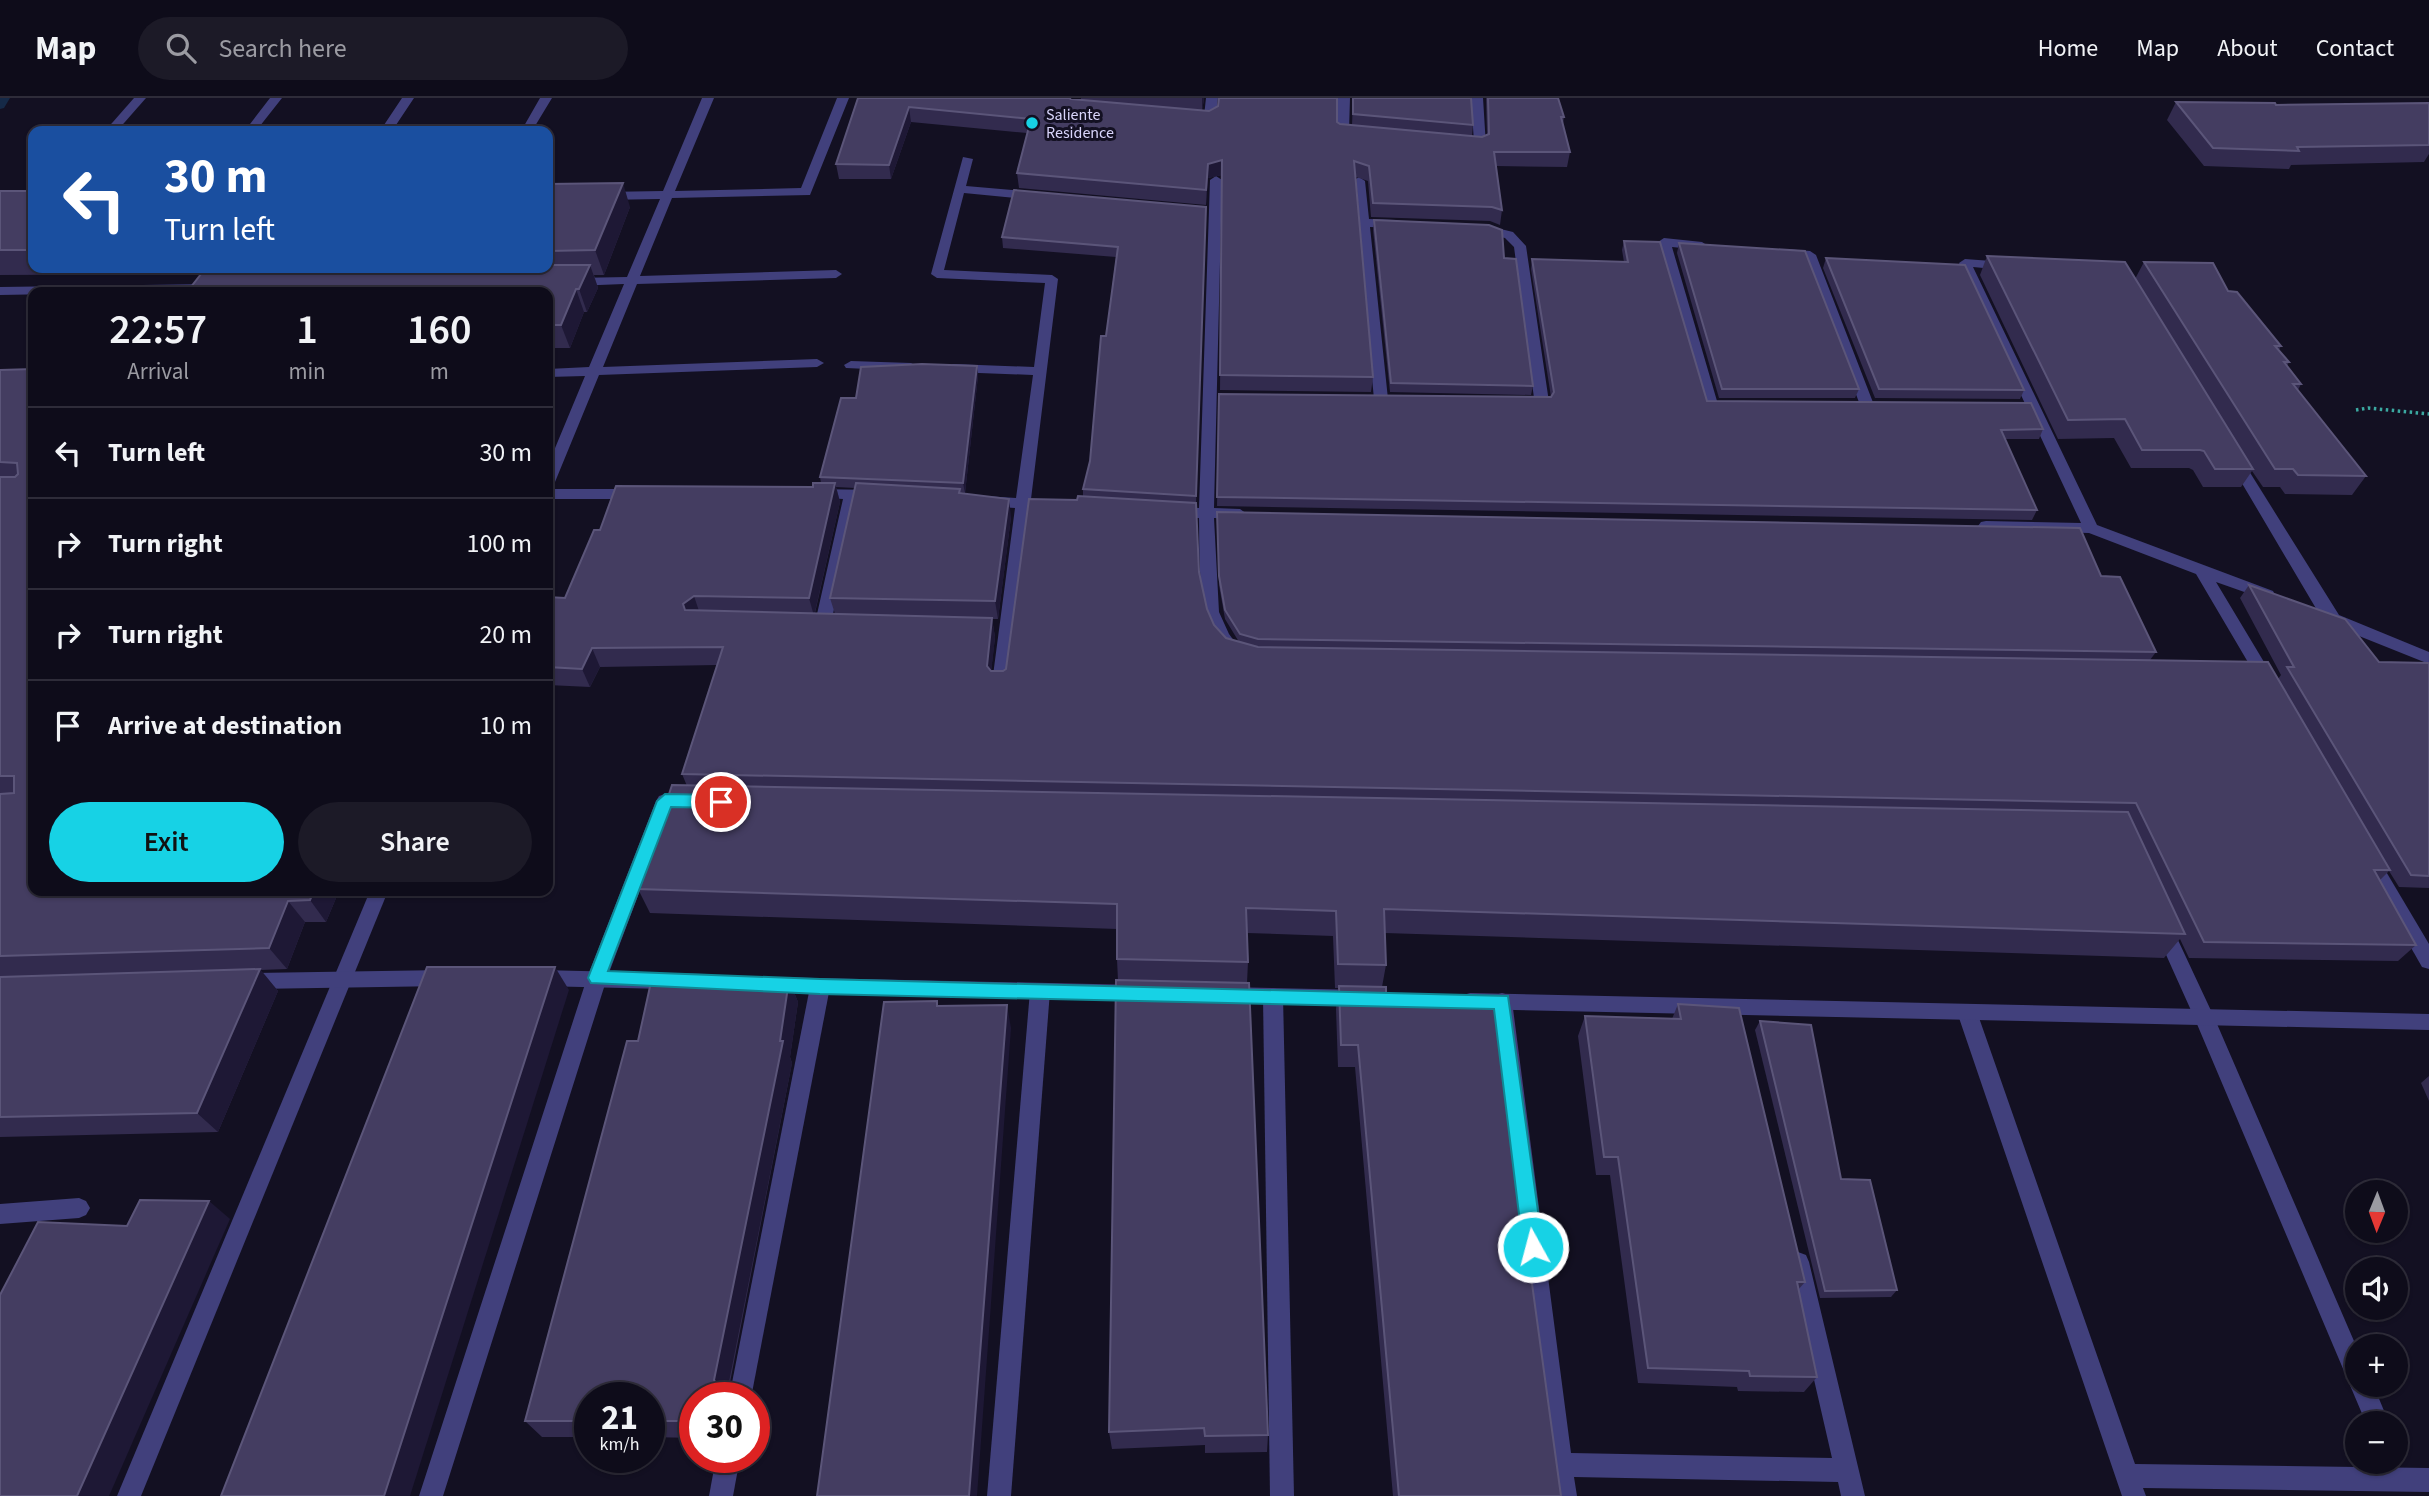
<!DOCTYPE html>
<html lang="en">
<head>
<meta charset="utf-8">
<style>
	:root { --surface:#0e0c1a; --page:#1c1a27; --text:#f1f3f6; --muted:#9b9ba2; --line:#2e2c39; --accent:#17d2e5 }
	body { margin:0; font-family:"Source Sans 3",sans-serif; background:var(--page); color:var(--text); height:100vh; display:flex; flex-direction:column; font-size:26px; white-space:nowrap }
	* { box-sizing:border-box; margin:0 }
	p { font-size:23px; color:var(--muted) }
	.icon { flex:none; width:38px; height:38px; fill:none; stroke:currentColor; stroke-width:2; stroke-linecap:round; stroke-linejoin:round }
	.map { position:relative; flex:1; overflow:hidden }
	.side { position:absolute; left:28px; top:189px; width:525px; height:609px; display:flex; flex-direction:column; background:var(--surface); border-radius:14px; box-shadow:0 2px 5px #0004,0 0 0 2px var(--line) }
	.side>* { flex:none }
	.top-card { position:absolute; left:28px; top:28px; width:525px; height:147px; border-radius:14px; box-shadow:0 2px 5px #0004,0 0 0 2px var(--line); background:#1a4fa0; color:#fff; overflow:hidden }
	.needle { width:46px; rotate:181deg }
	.fabs { position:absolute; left:2345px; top:1082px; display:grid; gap:14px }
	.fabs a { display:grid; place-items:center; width:63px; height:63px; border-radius:50%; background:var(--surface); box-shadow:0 2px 5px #0004,0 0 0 2px var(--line); font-size:35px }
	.speed { position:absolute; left:574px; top:1284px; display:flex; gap:14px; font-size:35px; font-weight:700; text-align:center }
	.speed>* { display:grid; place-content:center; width:91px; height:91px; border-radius:50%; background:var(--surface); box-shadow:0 2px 5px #0004,0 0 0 2px var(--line); line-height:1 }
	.speed small { font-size:18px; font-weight:400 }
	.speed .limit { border:10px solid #d22; background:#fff; color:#111 }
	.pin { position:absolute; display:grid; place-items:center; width:60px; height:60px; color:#fff; margin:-30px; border:4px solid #fff; border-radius:50%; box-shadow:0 2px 7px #0007 }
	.me { position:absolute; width:77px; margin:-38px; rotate:353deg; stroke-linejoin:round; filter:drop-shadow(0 0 5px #0008) }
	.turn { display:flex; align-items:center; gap:24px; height:147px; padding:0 21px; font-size:32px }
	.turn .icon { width:91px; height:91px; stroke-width:2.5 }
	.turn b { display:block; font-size:49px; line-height:60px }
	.eta { display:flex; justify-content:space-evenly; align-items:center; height:119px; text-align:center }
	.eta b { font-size:42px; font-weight:600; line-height:49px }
	.button { display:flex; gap:14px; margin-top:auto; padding:14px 21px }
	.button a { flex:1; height:80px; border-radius:42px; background:var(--accent); color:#111; font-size:28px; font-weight:600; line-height:80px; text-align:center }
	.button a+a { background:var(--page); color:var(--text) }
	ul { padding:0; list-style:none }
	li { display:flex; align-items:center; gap:21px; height:91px; padding:0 21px; border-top:2px solid var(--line) }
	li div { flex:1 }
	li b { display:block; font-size:26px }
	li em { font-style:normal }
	header { display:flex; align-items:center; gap:42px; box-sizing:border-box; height:98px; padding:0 35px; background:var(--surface); border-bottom:2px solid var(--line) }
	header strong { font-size:33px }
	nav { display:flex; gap:38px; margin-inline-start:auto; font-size:24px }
	.search { width:490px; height:63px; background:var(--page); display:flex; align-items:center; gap:18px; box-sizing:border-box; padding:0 24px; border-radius:38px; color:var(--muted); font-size:26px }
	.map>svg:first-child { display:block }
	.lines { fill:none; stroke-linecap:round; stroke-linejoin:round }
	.stream { fill:#152947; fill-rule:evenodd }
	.path { stroke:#3ba9a1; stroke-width:3.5; stroke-dasharray:2.5 3.5; stroke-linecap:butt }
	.minor { fill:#41407c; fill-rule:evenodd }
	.tertiary { fill:#41407c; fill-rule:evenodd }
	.wall { fill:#322b4e; fill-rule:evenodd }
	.shaded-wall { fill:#1e1835 }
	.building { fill:#443d61; stroke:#5b5579; stroke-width:2 }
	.route { fill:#17d2e5; stroke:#0f8895; stroke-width:2 }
	.poi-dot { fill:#17d2e5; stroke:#131022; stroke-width:2.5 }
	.labels { text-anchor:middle; stroke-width:6; stroke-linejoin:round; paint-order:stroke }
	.far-poi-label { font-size:16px; fill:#d9d5fb; stroke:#131022; text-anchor:start }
</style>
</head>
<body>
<header>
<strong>Map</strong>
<div class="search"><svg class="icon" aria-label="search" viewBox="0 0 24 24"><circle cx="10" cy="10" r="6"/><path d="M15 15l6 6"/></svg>Search here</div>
<nav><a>Home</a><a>Map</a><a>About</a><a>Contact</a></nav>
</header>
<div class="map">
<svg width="2429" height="1398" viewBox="0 0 2429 1398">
	<rect width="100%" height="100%" fill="#131022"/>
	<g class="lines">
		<polygon class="stream" points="0,0 10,0 4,10 0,11"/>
		<polyline class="path" points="2356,312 2368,310 2429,316"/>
		<g class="minor">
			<polygon points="134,0 146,0 117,33 105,33"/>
			<polygon points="270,0 282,0 256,33 208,33 214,30 247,30"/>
			<polygon points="402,0 414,0 396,27 524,28 540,0 552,0 532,33 384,32 382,30"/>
			<polygon points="702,0 714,0 675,93 801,90 837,0 849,0 810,97 672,100 640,178 836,172 842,176 836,180 637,186 603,269 817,261 824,265 817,269 599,277 555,384 548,389 548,367 585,278 548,279 548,271 589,269 624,186 574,188 568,184 574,180 627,179 660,101 603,102 597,98 603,94 663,93"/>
			<polygon points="1206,0 1218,0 1215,22 1209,25 1193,23 1193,19 1204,18"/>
			<polygon points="1338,0 1350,0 1349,33 1360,35 1360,39 1343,39 1337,36"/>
			<polygon points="1471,0 1483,0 1486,48 1480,51 1458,46 1464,43 1474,44"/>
			<polygon points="963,59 973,61 966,88 1037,94 1043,98 1037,102 964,95 944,172 1052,177 1058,181 1031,401 1051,402 1058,407 1051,412 1030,411 1008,585 1000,591 992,585 1015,410 985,408 978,403 985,398 1016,400 1033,277 953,274 946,270 953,266 1034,269 1045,185 937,180 931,176"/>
			<path d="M1216 78 1222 82 1214 410 1240 411 1247 416 1240 421 1214 420 1219 514 1229 536 1240 551 1232 557C1195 546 1200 451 1199 420L1174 419 1167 414 1174 409 1199 410 1210 82Z"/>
			<polygon points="1359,79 1365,83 1369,121 1396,122 1402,126 1396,130 1370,129 1388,301 1381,305 1374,301 1353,83"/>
			<polygon points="1480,126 1513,134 1526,148 1549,304 1547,307 1525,308 1518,304 1520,301 1534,300 1514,149 1505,140 1476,133 1476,127"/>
			<polygon points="1664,140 1702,144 1708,148 1702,152 1672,149 1717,303 1733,304 1733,310 1711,311 1704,307 1658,144"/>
			<polygon points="1785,151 1810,153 1816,157 1874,307 1872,310 1862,310 1860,307 1805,160 1781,158 1779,155"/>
			<polygon points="1965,161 2005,164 2011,168 2005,172 1973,169 2097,427 2273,493 2275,497 2267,502 2216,484 2276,584 2274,588 2262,588 2196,476 2089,435 1981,432 1978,428 1981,424 1986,423 2081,425 1959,165"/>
			<polygon points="213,186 218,187 218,193 0,197 0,189"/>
			<polygon points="851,263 911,265 918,269 911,273 846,270 844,267"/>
			<polygon points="2234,355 2239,357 2339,517 2429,554 2429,566 2324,524 2227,360"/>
			<polygon points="548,391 635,391 642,396 635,401 548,401"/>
			<polygon points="814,391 877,392 884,397 877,402 858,402 831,525 823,531 815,525 843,401 809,399 807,396 809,393"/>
			<polygon points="665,696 697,698 700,703 697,708 671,710 607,880 443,1398 419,1398 587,880 656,703 659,698"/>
			<polygon points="2369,753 2375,755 2429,846 2429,871 2422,869 2360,760 2363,755"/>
			<polygon points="370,793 388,793 141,1398 117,1398"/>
			<polygon points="2163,822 2170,825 2214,919 2357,1250 2357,1286 2373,1286 2389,1325 2366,1325 2194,919 2154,830 2156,825"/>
			<polygon points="820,881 827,883 830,889 751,1300 729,1300 810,889 813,883"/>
			<polygon points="1040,885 1047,887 1050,893 1011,1398 987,1398 1030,893 1033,887"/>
			<polygon points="1273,890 1280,892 1283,898 1294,1398 1270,1398 1263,898 1266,892"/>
			<polygon points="1502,895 1509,897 1512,903 1571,1355 1832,1360 1787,1164 1790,1157 1798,1154 1806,1157 1809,1164 1865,1398 1841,1398 1838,1384 1574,1379 1577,1398 1553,1398 1492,903 1495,897"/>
			<polygon points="1967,906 1974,908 1977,914 2135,1366 2429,1370 2429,1394 2143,1390 2146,1398 2122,1398 1957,914 1960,908"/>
			<polygon points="79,1100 86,1103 90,1110 86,1117 79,1120 0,1126 0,1106"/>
			<polygon points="716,1360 740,1360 733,1398 709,1398"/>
		</g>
		<g class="tertiary">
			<polygon points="445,872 452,874 455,880 452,886 445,888 246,891 239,889 236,883 239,877 246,875"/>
			<polygon points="540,872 707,876 714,878 717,884 714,890 707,892 540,888 533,886 530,880 533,874"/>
			<polygon points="770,879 1138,887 1145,889 1148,895 1145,901 1138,903 770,895 763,893 760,887 763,881"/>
			<polygon points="1225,889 1362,892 1369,894 1372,900 1369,906 1362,908 1225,905 1218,903 1215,897 1218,891"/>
			<polygon points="1470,895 2429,916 2429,932 1470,911 1463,909 1460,903 1463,897"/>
		</g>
	</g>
	<g class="wall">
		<polygon points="1081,0 1204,0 1202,13 1337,24 1340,26 1352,27 1353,0 1473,27 1472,38 1482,39 1487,37 1486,0 1558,0 1564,19 1563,26 1570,54 1567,69 1496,68 1502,112 1500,127 1490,123 1371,119 1368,83 1356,79 1373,279 1371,294 1220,292 1222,77 1208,80 1206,107 1019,90 1017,75 1027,35 911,24 891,81 839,81 836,66 856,6 1071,1 1081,2"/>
		<polygon points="2176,4 2276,7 2429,5 2429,56 2424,64 2291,67 2289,71 2204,68 2167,22"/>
		<polygon points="548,86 630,109 604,177 594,177 598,190 587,214 584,214 570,250 548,250 548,194 201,176 0,177 0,93 33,93 33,170 548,170"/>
		<path d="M1206 109 1196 408 1199 474 1207 511 1214 527 1226 540 1239 544 1225 521 1219 487 1217 414 2101 478 2156 554 2150 562 2278 581 2281 577 2240 500 2249 487 2379 564 2429 565V790L2399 789 2389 773 2380 782 2416 847 2398 863 2189 860 2180 841 2164 860 1385 835 1386 867 1382 889 1561 1398H1393L1355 969H1338L1336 911 1338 890H1335L1333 838 1247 835 1248 864 1247 885 1268 1337 1267 1354 1205 1355V1347L1112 1351 1109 1334 1118 883 1117 861V831L650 815 638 791 687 688 682 676 717 567 600 569 590 589 548 587V499L565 500 600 432 813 389 821 385 820 379 856 300 977 268 978 278 965 395 960 394 1011 419 998 521H992L995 539 991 573H1003L1006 571 1077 402 1083 398V391L1090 363 1116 159 1003 150 1002 139ZM836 389 855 390 830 500 835 516 815 515 840 404Z"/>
		<polygon points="1374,122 1504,160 1533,288 1531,297 1390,294 1373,132"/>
		<polygon points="1624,143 1707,303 2043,331 2039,341 2005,341 2037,412 2032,422 1217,408 1219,296 1551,299 1531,171 1532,161 1624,164 1622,152"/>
		<polygon points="1679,145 1859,291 1855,300 1719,300 1677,155"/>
		<polygon points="1987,158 2135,181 2144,164 2228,193 2281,248 2279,252 2289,264 2287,268 2301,286 2298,292 2366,378 2352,397 2285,396 2280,389 2263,389 2252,373 2241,389 2203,389 2193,372 2189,370 2131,370 2114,340 2058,341 1980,177"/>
		<polygon points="1826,160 2024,292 2020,301 1875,300 1823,170"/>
		<polygon points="0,272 339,793 326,824 305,824 287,871 260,872 278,893 218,1034 0,1039"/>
		<polygon points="789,882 798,904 790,959 792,965 727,1300 695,1300 695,1340 649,1339 649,1300 590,1300 590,1339 542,1339 525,1323 638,943"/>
		<polygon points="1678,906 1805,1184 1798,1192 1817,1279 1804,1294 1738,1293 1737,1289 1638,1285 1610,1077 1596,1077 1578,938 1585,918 1672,921"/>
		<polygon points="1760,923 1897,1192 1891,1199 1820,1200 1755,932"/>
		<polygon points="2429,978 2429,1003 2421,985"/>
	</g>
	<g class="shaded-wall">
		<polygon points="1202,0 1204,0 1202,15"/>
		<polygon points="909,9 911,24 891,81 889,67"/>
		<polygon points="1222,62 1222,77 1208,80 1206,107 1208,66"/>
		<polygon points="623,85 630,109 604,177 595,152"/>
		<polygon points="590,167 598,190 587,214 579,191"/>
		<polygon points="576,191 584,214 570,250 561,227"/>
		<polygon points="977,268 978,278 965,395 963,385"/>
		<polygon points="835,385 840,404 814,518 809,500"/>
		<polygon points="1009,401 1011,419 998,521 995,503"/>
		<polygon points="694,498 700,516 689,524 683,506"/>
		<polygon points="992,520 995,539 990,586 987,568"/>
		<polygon points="592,550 600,569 590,589 582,571"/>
		<polygon points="314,793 339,793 326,824 310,802"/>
		<polygon points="288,803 305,824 287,871 269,850"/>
		<polygon points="555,869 569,892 410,1398 384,1398"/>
		<polygon points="260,871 278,893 218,1034 197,1015"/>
		<polygon points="789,882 798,904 790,959 792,965 726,1299 714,1282 780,943"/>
		<polygon points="1007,907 1011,930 977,1398 969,1398"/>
		<polygon points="209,1103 230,1121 109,1398 77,1398"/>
		<polygon points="716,1285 727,1300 713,1300"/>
	</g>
	<g class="building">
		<polygon points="858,0 1069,0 1071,1 1209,13 1218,8 1219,0 1337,0 1337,24 1340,26 1482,39 1489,36 1488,0 1558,0 1564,19 1561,19 1570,54 1494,54 1502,112 1492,109 1373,105 1369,68 1354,63 1373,279 1220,277 1222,62 1208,66 1206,92 1017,75 1031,21 909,9 889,67 836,66"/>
		<polygon points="1353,0 1471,0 1473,27 1353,16"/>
		<polygon points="2176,4 2275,5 2276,7 2429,5 2429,47 2297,49 2299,53 2213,50"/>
		<polygon points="623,85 595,152 548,153 548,86"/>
		<polygon points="1014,92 1206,109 1196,398 1083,391 1090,363 1101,238 1106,238 1118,149 1002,139"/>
		<rect x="0" y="93" width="33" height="59"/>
		<polygon points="1374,122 1489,127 1502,132 1504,160 1516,161 1533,288 1391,285"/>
		<polygon points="1624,143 1660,144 1707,303 2031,305 2043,331 2001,332 2037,412 1217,399 1219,296 1551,299 1554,294 1532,161 1628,164"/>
		<polygon points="1679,145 1805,153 1859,291 1722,291"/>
		<polygon points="1987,158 2125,164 2253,371 2215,371 2204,353 2200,352 2142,352 2125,321 2068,322"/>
		<polygon points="1826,160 1965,167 2024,292 1879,291"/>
		<polygon points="2144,164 2213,165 2228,193 2237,194 2281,248 2275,248 2289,264 2284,264 2301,286 2293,286 2366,378 2298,377 2293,371 2275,371"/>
		<polygon points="548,167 590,167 579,191 576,191 561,227 548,227 548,194 187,194 205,171 326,170 548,170"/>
		<polygon points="922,266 977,268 963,385 820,379 841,300 856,300 861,269"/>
		<polygon points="33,271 33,793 314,793 310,802 288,803 269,850 0,858 0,696 14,695 14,678 0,678 0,379 15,379 18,376 17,365 0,364 0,272"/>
		<polygon points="813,385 835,385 809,500 694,498 683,506 685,512 992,520 987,568 991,573 1003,573 1006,571 1029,401 1077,402 1078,398 1196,405 1199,474 1207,511 1214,527 1226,540 1258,549 2268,564 2390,772 2374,772 2416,847 2204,844 2136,705 682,676 723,549 592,550 582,571 548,569 548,499 565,500 594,432 600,432 616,388 813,389"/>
		<polygon points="856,385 960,391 959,395 1009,401 995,503 830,500"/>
		<polygon points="1217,414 2080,430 2101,478 2120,479 2156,554 1258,541 1240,536 1225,512 1219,478"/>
		<polygon points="2249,487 2345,521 2379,564 2429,565 2429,778 2411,777 2287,569 2294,569"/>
		<polygon points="672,687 2128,714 2185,836 1384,811 1386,867 1338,866 1336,813 1246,810 1248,864 1117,861 1117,806 638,791"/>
		<polygon points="427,869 555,869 384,1398 221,1398"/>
		<polygon points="260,871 197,1015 0,1019 0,879"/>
		<polygon points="789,882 780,943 783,943 714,1282 716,1285 713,1300 695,1300 695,1323 649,1323 649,1300 590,1300 590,1323 525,1323 627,943 638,943 651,884"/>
		<polygon points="1116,882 1249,885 1268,1337 1205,1338 1204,1330 1109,1334"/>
		<polygon points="1339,888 1386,889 1386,899 1493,900 1561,1398 1399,1398 1358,947 1341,947"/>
		<polygon points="937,903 937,908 1007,907 969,1398 817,1398 884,904"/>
		<polygon points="1678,906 1739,910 1805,1184 1797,1184 1817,1279 1750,1278 1749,1273 1648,1270 1618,1059 1604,1059 1585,918 1681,921"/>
		<polygon points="1760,923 1811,927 1841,1081 1870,1082 1897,1192 1825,1193"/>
		<polygon points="140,1102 209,1103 77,1398 0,1398 0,1197 38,1124 127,1128"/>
	</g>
	<polygon class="route" points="665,696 721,697 729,704 721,710 671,709 608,873 820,881 1508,898 1543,1149 1540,1155 1533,1158 1526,1155 1523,1149 1494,911 820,896 591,885 588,880 657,703"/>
	<circle class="poi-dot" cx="1032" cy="25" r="7"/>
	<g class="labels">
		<g class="far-poi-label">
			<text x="1046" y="22">Saliente<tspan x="1046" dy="18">Residence</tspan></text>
		</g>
	</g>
</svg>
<div class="fabs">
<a><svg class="needle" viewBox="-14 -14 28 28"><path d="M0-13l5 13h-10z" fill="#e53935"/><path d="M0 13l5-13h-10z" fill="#9b9ba2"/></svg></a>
<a><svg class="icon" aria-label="sound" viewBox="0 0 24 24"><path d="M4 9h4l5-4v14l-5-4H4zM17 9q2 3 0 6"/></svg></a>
<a>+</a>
<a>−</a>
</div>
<div class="speed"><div>21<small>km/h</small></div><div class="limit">30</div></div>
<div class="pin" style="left:721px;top:704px;background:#d93025"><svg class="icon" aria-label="arrive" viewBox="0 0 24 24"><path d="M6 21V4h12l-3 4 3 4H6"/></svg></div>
<svg class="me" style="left:1533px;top:1149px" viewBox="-20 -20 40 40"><circle r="17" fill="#17d2e5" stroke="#fff" stroke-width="3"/><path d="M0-11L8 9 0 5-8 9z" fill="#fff"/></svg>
<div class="top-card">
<div class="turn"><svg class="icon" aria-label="left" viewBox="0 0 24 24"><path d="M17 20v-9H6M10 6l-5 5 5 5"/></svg><div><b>30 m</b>Turn left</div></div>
</div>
<section class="side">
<div class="eta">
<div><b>22:57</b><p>Arrival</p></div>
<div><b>1</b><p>min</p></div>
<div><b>160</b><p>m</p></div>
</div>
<ul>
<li><svg class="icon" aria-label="left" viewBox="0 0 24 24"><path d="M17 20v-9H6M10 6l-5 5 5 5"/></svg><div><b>Turn left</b></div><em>30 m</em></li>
<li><svg class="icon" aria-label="right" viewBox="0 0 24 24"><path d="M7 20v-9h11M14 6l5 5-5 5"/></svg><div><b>Turn right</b></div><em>100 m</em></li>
<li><svg class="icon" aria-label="right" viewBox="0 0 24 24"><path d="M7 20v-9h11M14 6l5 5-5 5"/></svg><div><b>Turn right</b></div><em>20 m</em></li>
<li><svg class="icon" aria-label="arrive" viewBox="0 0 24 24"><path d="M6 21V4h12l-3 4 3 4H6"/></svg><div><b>Arrive at destination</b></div><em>10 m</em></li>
</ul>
<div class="button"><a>Exit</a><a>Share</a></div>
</section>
</div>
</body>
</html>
